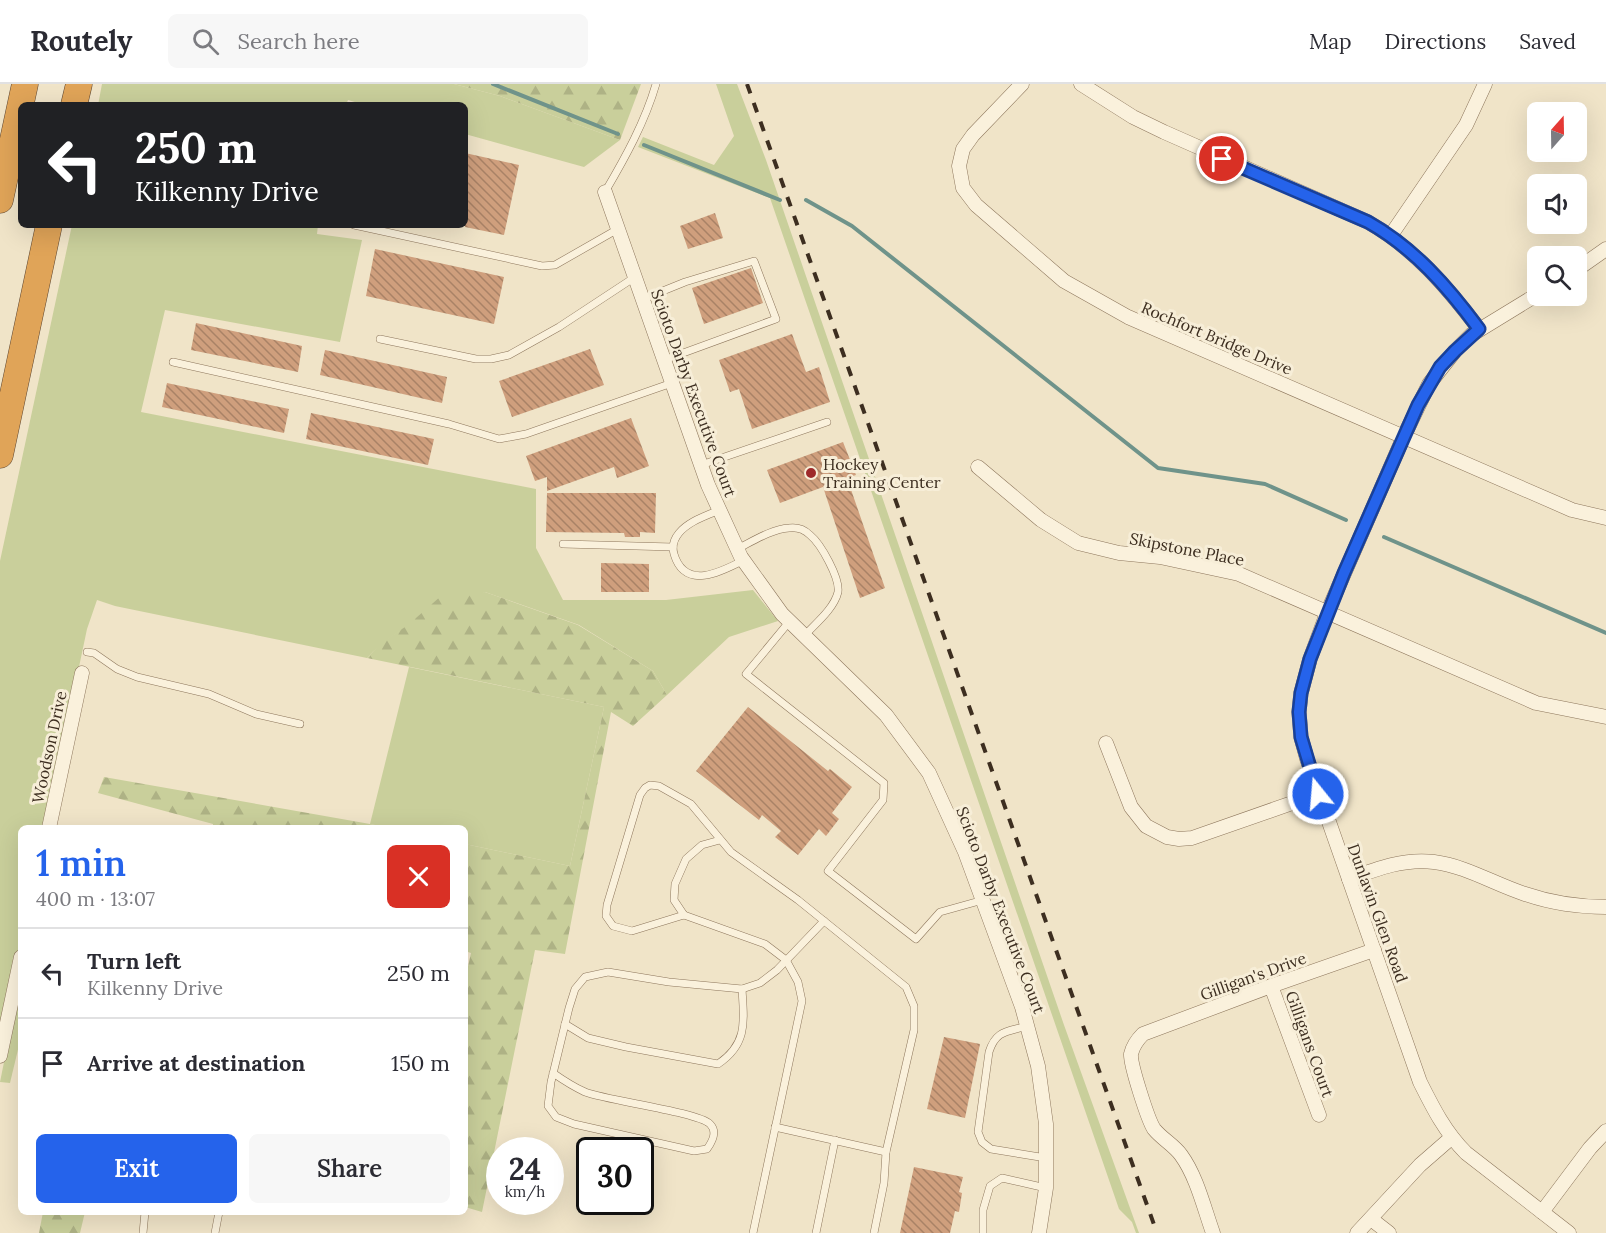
<!DOCTYPE html>
<html lang="en">
<head>
<meta charset="utf-8">
<style>
	:root { --surface:#fff; --page:#f7f7f7; --text:#2b2b33; --muted:#7c7c81; --line:#e1e1e2; --accent:#2563eb }
	body { margin:0; font-family:Lora,serif; background:var(--page); color:var(--text); height:100vh; display:flex; flex-direction:column; font-size:22px; white-space:nowrap }
	* { box-sizing:border-box; margin:0 }
	p { font-size:20px; color:var(--muted) }
	.icon { flex:none; width:33px; height:33px; fill:none; stroke:currentColor; stroke-width:2; stroke-linecap:round; stroke-linejoin:round }
	.map { position:relative; flex:1; overflow:hidden }
	.drawer { position:absolute; left:18px; top:741px; width:450px; height:390px; display:flex; flex-direction:column; background:var(--surface); border-radius:9px; box-shadow:0 6px 24px #0002 }
	.drawer>* { flex:none }
	.top-card { position:absolute; left:18px; top:18px; width:450px; height:126px; border-radius:9px; box-shadow:0 6px 24px #0002; background:#202124; color:#fff; overflow:hidden }
	.needle { width:39px; rotate:20deg }
	.controls { position:absolute; left:1527px; top:18px; display:grid; gap:12px }
	.controls a { display:grid; place-items:center; width:60px; height:60px; border-radius:9px; background:var(--surface); box-shadow:0 6px 24px #0002; font-size:30px }
	.speed { position:absolute; left:486px; top:1053px; display:flex; gap:12px; font-size:30px; font-weight:700; text-align:center }
	.speed>* { display:grid; place-content:center; width:78px; height:78px; border-radius:50%; background:var(--surface); box-shadow:0 6px 24px #0002; line-height:1 }
	.speed small { font-size:15px; font-weight:400 }
	.speed .limit { border:3px solid #111; border-radius:9px; background:#fff; color:#111 }
	.pin { position:absolute; display:grid; place-items:center; width:51px; height:51px; color:#fff; margin:-26px; border:3px solid #fff; border-radius:50%; box-shadow:0 2px 6px #0007 }
	.me { position:absolute; width:66px; margin:-33px; rotate:343deg; stroke-linejoin:round; filter:drop-shadow(0 0 4px #0008) }
	.turn { display:flex; align-items:center; gap:21px; height:126px; padding:0 18px; font-size:27px }
	.turn .icon { width:78px; height:78px; stroke-width:2.5 }
	.turn b { display:block; font-size:42px; line-height:51px }
	.round { display:grid; place-items:center; flex:none; width:63px; height:63px; border-radius:9px; background:var(--page) }
	.summary { display:flex; align-items:center; justify-content:space-between; height:102px; padding:0 18px }
	h1 { font-size:36px; font-weight:600; line-height:45px; color:var(--accent) }
	.primary-button { display:flex; gap:12px; margin-top:auto; padding:12px 18px }
	.primary-button a { flex:1; height:69px; border-radius:9px; background:var(--accent); color:#fff; font-size:24px; font-weight:600; line-height:69px; text-align:center }
	.primary-button a+a { background:var(--page); color:var(--text) }
	ul { padding:0; list-style:none }
	li { display:flex; align-items:center; gap:18px; height:90px; padding:0 18px; border-top:2px solid var(--line) }
	li div { flex:1 }
	li b { display:block; font-size:22px }
	li em { font-style:normal }
	header { display:flex; align-items:center; gap:36px; box-sizing:border-box; height:84px; padding:0 30px; background:var(--surface); border-bottom:2px solid var(--line) }
	header strong { font-size:28px }
	nav { display:flex; gap:33px; margin-inline-start:auto; font-size:21px }
	.search { width:420px; height:54px; background:var(--page); display:flex; align-items:center; gap:15px; box-sizing:border-box; padding:0 21px; border-radius:9px; color:var(--muted); font-size:22px }
	.map>svg:first-child { display:block }
	.green { fill:#c9cf9b }
	.forest { fill:url(#forest-firs) }
	.lines { fill:none; stroke-linecap:round; stroke-linejoin:round }
	.stream { stroke:#6f938a; stroke-width:4 }
	.building { fill:url(#building-back-hatch) }
	.lane-casing { stroke:#8d765c; stroke-width:8 }
	.street-casing { stroke:#8d765c; stroke-width:15 }
	.highway-casing { stroke:#5b4430; stroke-width:27 }
	.lane { stroke:#faf1dc; stroke-width:7 }
	.street { stroke:#faf1dc; stroke-width:14 }
	.highway { stroke:#e0a458; stroke-width:26 }
	.rail { stroke:#3d2e20; stroke-width:4; stroke-dasharray:10 10; stroke-linecap:butt }
	.route-casing { stroke:#184099; stroke-width:15 }
	.route { stroke:#2563eb; stroke-width:10 }
	.poi-dot { fill:#9e2a2b; stroke:#f7eed8; stroke-width:2 }
	.labels { text-anchor:middle; stroke-width:6; stroke-linejoin:round; paint-order:stroke }
	.street-label { font-size:16px; fill:#3d2e20; stroke:#f7eed8 }
	.poi-label { font-size:16px; fill:#3d2e20; stroke:#f7eed8; text-anchor:start }
</style>
</head>
<body>
<header>
<strong>Routely</strong>
<div class="search"><svg class="icon" aria-label="search" viewBox="0 0 24 24"><circle cx="10" cy="10" r="6"/><path d="M15 15l6 6"/></svg>Search here</div>
<nav><a>Map</a><a>Directions</a><a>Saved</a></nav>
</header>
<div class="map">
<svg width="1606" height="1149" viewBox="0 0 1606 1149">
	<defs>
		<pattern id="forest-firs" width="22" height="20" patternUnits="userSpaceOnUse" patternTransform="scale(1.5)"><rect width="22" height="20" fill="#c9cf9b"/><path d="M5 1l3.5 6h-7zM16 11l3.5 6h-7z" fill="#aeb285"/></pattern>
		<pattern id="building-back-hatch" width="6" height="6" patternUnits="userSpaceOnUse" patternTransform="scale(1.5)"><rect width="6" height="6" fill="#cf9f7d"/><path d="M-1 5l2 2M0 0l6 6M5-1l2 2" fill="none" stroke="#a98266"/></pattern>
	</defs>
	<rect width="100%" height="100%" fill="#f0e4c8"/>
	<g class="green">
		<polygon points="102,0 454,0 500,12 620,56 584,83 465,50 465,21 365,21 348,16 346,21 98,21"/>
		<polygon points="716,0 737,0 766,76 1064,941 1139,1149 1136,1149 1132,1138 1119,1125 770,114 638,63 643,53 714,81 734,52"/>
		<path d="M72 141H318L317 150 362 156 340 258 165 226 141 328 536 405V464L563 516H666L753 506 778 537 729 553 667 611 653 587 579 541 485 508C443 526 398 540 367 574L115 522 97 516 87 545 45 744H21V855L0 955V477Z"/>
		<polygon points="409,583 604,623 570,782 465,760 465,744 390,744 370,740"/>
		<polygon points="21,894 21,953 10,999 0,998"/>
	</g>
	<g class="forest">
		<polygon points="454,0 641,0 620,56 500,12"/>
		<polygon points="485,508 578,541 653,587 667,611 633,642 611,628 565,870 535,866 482,1128 465,1123 465,896 471,869 465,867 465,760 570,782 604,623 367,574 381,559 408,541 441,512"/>
		<polygon points="104,693 370,740 390,744 213,744 213,740 98,709"/>
		<polygon points="43,1128 85,1128 80,1149 39,1149"/>
	</g>
	<g class="lines">
		<g class="stream">
			<polyline points="493,0 618,50"/>
			<polyline points="644,61 780,116"/>
			<polyline points="806,116 852,142 1158,384 1265,400 1346,436"/>
			<polyline points="1384,453 1606,549"/>
		</g>
	</g>
	<g class="building">
		<polygon points="465,69 519,81 504,151 465,143"/>
		<polygon points="715,129 723,154 688,165 680,142"/>
		<polygon points="375,165 504,193 494,240 366,212"/>
		<polygon points="751,184 763,219 704,240 692,204"/>
		<polygon points="196,239 302,262 298,288 191,266"/>
		<polygon points="792,250 806,288 819,283 830,318 752,345 739,305 730,308 719,276"/>
		<polygon points="590,265 604,301 512,333 499,297"/>
		<polygon points="325,266 447,293 442,319 320,291"/>
		<polygon points="167,299 289,325 284,349 162,323"/>
		<polygon points="311,329 434,355 428,381 306,355"/>
		<polygon points="631,334 649,382 617,394 614,383 547,407 547,393 535,397 526,372"/>
		<polygon points="843,358 856,391 847,394 885,504 860,514 823,403 780,419 767,386"/>
		<polygon points="547,409 656,409 655,449 640,448 640,453 625,453 624,449 546,448"/>
		<polygon points="601,479 649,480 649,508 601,508"/>
		<polygon points="748,623 828,687 830,685 852,703 832,729 839,735 826,752 819,745 798,771 775,753 781,747 762,731 759,736 696,687"/>
		<polygon points="944,953 980,960 965,1034 927,1025"/>
		<polygon points="914,1083 963,1093 959,1108 962,1109 959,1128 955,1127 950,1149 900,1149"/>
	</g>
	<g class="lines">
		<g class="lane-casing">
			<g id="lane">
				<path d="M605 108C625 74 645 38 656 0"/>
				<polyline points="354,141 542,182 555,181 618,145"/>
				<polyline points="643,215 685,198 754,177 776,235 664,276"/>
				<polyline points="380,255 476,275 491,275 509,271 559,243 635,193"/>
				<polyline points="173,278 449,340 499,355 526,350 672,299"/>
				<polyline points="701,381 827,338"/>
				<path d="M719 426C706 432 689 437 679 449 674 455 672 463 674 470 685 507 721 488 744 476"/>
				<polyline points="563,460 673,463"/>
				<path d="M737 465C753 457 772 445 789 444 797 443 804 445 810 451 821 460 840 494 838 508 834 525 815 540 804 552"/>
				<polyline points="789,538 746,590 884,699 883,716 828,787 916,855 940,828 983,816"/>
				<polyline points="87,568 94,569 117,585 137,593 209,610 256,630 300,640"/>
				<polyline points="684,831 674,816 675,800 686,775 702,761 720,756"/>
				<path d="M565 940 588 954 626 963 718 980C748 960 744 937 742 905"/>
				<path d="M1027 942C1007 948 996 946 989 968L978 1048 982 1058 991 1065 1046 1074"/>
				<path d="M553 989C563 996 574 1003 585 1008 609 1017 698 1028 710 1040 718 1048 712 1058 707 1065L694 1067 574 1040 556 1033 548 1022 551 998 569 924 575 905 585 893 608 888 669 898 742 905 760 899 777 886 824 837"/>
				<polyline points="775,1043 886,1068"/>
				<polyline points="143,1149 145,1128"/>
				<polyline points="215,1149 219,1128"/>
				<polyline points="753,1149 802,917 798,898 786,876 765,860 684,831 632,847 613,842 606,832 607,821 640,711 645,704 650,701 659,702 691,720 731,768 798,816 906,903 914,922 914,946 886,1068 884,1099 874,1149"/>
				<polyline points="816,1149 835,1056"/>
				<polyline points="983,1149 983,1126 990,1102 1002,1094 1046,1104"/>
			</g>
		</g>
		<g class="street-casing">
			<g id="street">
				<polyline points="1022,0 973,51 963,65 959,82 963,104 976,121 1064,197 1128,233 1572,426 1606,434"/>
				<path d="M1081 0 1133 33 1164 48 1368 138C1414 164 1448 204 1479 245"/>
				<polyline points="605,108 708,401 741,473 782,530 886,631 929,689 965,768 1022,923 1038,982 1046,1040 1046,1104 1039,1149"/>
				<polyline points="1391,151 1466,41 1485,0"/>
				<polyline points="1576,186 1606,165"/>
				<path d="M1538 210 1471 251 1455 267 1429 300 1404 352 1327 529 1310 575 1301 609 1299 628 1301 653 1307 675 1420 998C1433 1024 1445 1048 1466 1069L1569 1149"/>
				<polyline points="978,383 1041,436 1078,459 1119,469 1160,473 1239,490 1536,619 1606,633"/>
				<polyline points="1106,659 1131,723 1146,742 1167,753 1179,755 1192,754 1318,710"/>
				<polyline points="49,744 82,589"/>
				<path d="M1349 795C1376 785 1405 774 1434 778 1466 782 1494 800 1525 810 1551 819 1578 823 1606 823"/>
				<polyline points="1271,902 1319,1031"/>
				<polyline points="0,972 21,873"/>
				<polyline points="1542,1128 1590,1064 1606,1047"/>
				<polyline points="1371,1135 1389,1149"/>
				<path d="M1213 1149C1204 1124 1197 1093 1181 1071 1174 1061 1162 1055 1154 1045 1148 1036 1130 980 1131 970 1133 961 1137 956 1143 950L1271 902 1374 866"/>
				<polyline points="1357,1149 1420,1081 1451,1054"/>
			</g>
		</g>
		<g class="highway-casing">
			<g id="highway">
				<polyline points="74,21 79,0"/>
				<polyline points="0,116 25,0"/>
				<polyline points="0,371 49,141"/>
			</g>
		</g>
		<use href="#lane" class="lane"/>
		<use href="#street" class="street"/>
		<use href="#highway" class="highway"/>
		<polyline class="rail" points="747,0 1157,1149"/>
	</g>
	<g class="lines">
		<g class="route-casing">
			<path id="route" d="M1222 75 1368 138C1414 164 1448 203 1479 245L1455 267 1440 283 1418 321 1344 489 1310 575 1301 609 1299 628 1301 653 1318 710"/>
		</g>
		<use href="#route" class="route"/>
	</g>
	<circle class="poi-dot" cx="811" cy="389" r="6"/>
	<g class="labels">
		<g class="street-label">
			<text transform="translate(1217 254) rotate(23)" y="6">Rochfort Bridge Drive</text>
			<text transform="translate(694 309) rotate(70)" y="6">Scioto Darby Executive Court</text>
			<text transform="translate(1187 465) rotate(11)" y="6">Skipstone Place</text>
			<text transform="translate(49 663) rotate(-78)" y="6">Woodson Drive</text>
			<text transform="translate(1001 826) rotate(69)" y="6">Scioto Darby Executive Court</text>
			<text transform="translate(1378 829) rotate(70)" y="6">Dunlavin Glen Road</text>
			<text transform="translate(1253 892) rotate(-20)" y="6">Gilligan's Drive</text>
			<text transform="translate(1310 960) rotate(70)" y="6">Gilligans Court</text>
		</g>
		<g class="poi-label">
			<text x="823" y="386">Hockey<tspan x="823" dy="18">Training Center</tspan></text>
		</g>
	</g>
</svg>
<div class="controls">
<a><svg class="needle" viewBox="-14 -14 28 28"><path d="M0-13l5 13h-10z" fill="#e53935"/><path d="M0 13l5-13h-10z" fill="#7c7c81"/></svg></a>
<a><svg class="icon" aria-label="sound" viewBox="0 0 24 24"><path d="M4 9h4l5-4v14l-5-4H4zM17 9q2 3 0 6"/></svg></a>
<a><svg class="icon" aria-label="search" viewBox="0 0 24 24"><circle cx="10" cy="10" r="6"/><path d="M15 15l6 6"/></svg></a>
</div>
<div class="speed"><div>24<small>km/h</small></div><div class="limit">30</div></div>
<div class="pin" style="left:1222px;top:75px;background:#d93025"><svg class="icon" aria-label="arrive" viewBox="0 0 24 24"><path d="M6 21V4h12l-3 4 3 4H6"/></svg></div>
<svg class="me" style="left:1318px;top:710px" viewBox="-20 -20 40 40"><circle r="17" fill="#2563eb" stroke="#fff" stroke-width="3"/><path d="M0-11L8 9 0 5-8 9z" fill="#fff"/></svg>
<div class="top-card">
<div class="turn"><svg class="icon" aria-label="left" viewBox="0 0 24 24"><path d="M17 20v-9H6M10 6l-5 5 5 5"/></svg><div><b>250 m</b>Kilkenny Drive</div></div>
</div>
<section class="drawer">
<div class="summary"><div><h1>1 min</h1><p>400 m · 13:07</p></div><a class="round" style="background:#d93025;color:#fff"><svg class="icon" aria-label="close" viewBox="0 0 24 24"><path d="M6 6l12 12M18 6L6 18"/></svg></a></div>
<ul>
<li><svg class="icon" aria-label="left" viewBox="0 0 24 24"><path d="M17 20v-9H6M10 6l-5 5 5 5"/></svg><div><b>Turn left</b><p>Kilkenny Drive</p></div><em>250 m</em></li>
<li><svg class="icon" aria-label="arrive" viewBox="0 0 24 24"><path d="M6 21V4h12l-3 4 3 4H6"/></svg><div><b>Arrive at destination</b></div><em>150 m</em></li>
</ul>
<div class="primary-button"><a>Exit</a><a>Share</a></div>
</section>
</div>
</body>
</html>
